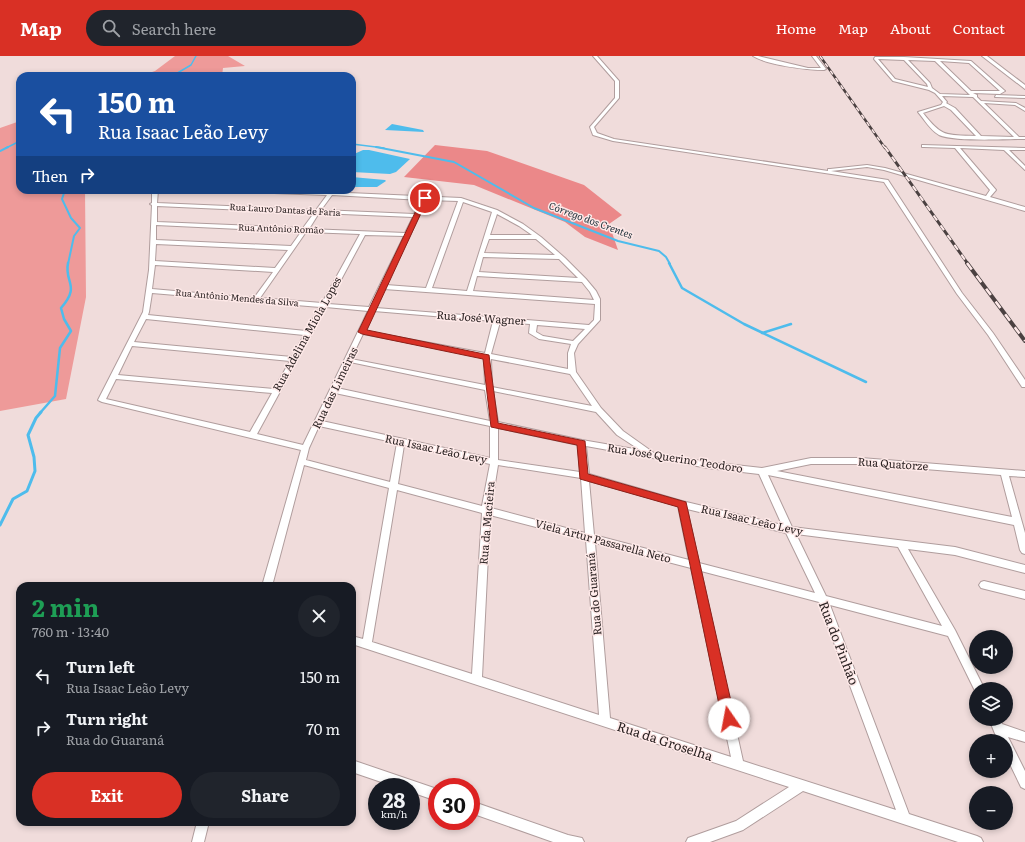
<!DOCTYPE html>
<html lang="en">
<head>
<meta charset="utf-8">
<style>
	:root { --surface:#171b24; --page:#20242c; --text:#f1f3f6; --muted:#9ea1a6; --accent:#d93025 }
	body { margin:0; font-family:Literata,serif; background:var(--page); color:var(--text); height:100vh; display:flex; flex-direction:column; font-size:15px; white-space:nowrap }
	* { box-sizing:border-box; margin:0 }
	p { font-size:13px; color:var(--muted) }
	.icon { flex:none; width:22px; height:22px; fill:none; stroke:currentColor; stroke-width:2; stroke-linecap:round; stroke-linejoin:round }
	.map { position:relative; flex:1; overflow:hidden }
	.sheet { position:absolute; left:16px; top:526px; width:340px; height:244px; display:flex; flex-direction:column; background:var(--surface); border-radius:12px; box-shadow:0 2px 6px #0003 }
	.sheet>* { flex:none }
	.banner { position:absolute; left:16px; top:16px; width:340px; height:122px; border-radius:12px; box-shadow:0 2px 6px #0003; background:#1a4fa0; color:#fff; overflow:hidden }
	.controls { position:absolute; left:969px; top:574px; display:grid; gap:8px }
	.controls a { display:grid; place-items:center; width:44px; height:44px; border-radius:50%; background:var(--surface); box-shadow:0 2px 6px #0003; font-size:20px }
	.speed { position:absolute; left:368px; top:722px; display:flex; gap:8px; font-size:20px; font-weight:700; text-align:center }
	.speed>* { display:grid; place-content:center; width:52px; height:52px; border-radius:50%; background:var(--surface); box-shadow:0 2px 6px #0003; line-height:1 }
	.speed small { font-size:10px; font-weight:400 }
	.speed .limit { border:6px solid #d22; background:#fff; color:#111 }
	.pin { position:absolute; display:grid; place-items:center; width:34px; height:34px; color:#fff; margin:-17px; border:2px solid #fff; border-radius:50%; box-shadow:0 1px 4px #0007 }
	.me { position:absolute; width:44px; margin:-22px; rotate:348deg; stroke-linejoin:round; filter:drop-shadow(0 0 3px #0008) }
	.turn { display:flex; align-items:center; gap:14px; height:84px; padding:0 16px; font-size:18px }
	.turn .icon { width:52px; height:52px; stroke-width:2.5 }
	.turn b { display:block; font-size:28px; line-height:34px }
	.then { display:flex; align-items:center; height:38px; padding:0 16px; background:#0003; gap:8px; font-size:15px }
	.round { display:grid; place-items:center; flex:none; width:42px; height:42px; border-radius:21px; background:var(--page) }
	.headline { display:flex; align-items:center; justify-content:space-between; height:68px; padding:0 16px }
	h1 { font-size:24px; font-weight:700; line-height:30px; color:#1e9e55 }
	.cta { display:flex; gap:8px; margin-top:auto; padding:8px 16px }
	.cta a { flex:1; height:46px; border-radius:24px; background:var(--accent); color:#fff; font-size:16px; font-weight:700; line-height:46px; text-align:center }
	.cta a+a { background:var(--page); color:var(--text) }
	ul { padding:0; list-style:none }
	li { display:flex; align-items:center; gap:12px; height:52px; padding:0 16px }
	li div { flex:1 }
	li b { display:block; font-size:15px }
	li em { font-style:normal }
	header { display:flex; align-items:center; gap:24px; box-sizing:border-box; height:56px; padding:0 20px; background:var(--accent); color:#fff }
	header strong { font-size:19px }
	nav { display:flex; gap:22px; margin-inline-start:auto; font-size:14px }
	.search { width:280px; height:36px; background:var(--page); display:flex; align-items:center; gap:10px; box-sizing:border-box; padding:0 14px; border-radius:22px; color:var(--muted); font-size:15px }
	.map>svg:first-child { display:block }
	.green { fill:#ee9a99 }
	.forest { fill:#eb8889 }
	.water { fill:#4ebcec }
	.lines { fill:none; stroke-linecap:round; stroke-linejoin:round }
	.stream-far3 { stroke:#4ebcec; stroke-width:1.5 }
	.stream-far2 { stroke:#4ebcec; stroke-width:2 }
	.stream-far1 { stroke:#4ebcec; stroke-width:2.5 }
	.stream { stroke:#4ebcec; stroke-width:3 }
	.minor-casing { stroke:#b09d9d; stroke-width:2 }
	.tertiary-casing { stroke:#b09d9d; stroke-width:2 }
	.minor { fill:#fff; fill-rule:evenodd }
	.tertiary { fill:#fff; fill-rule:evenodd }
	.rail-far2-casing { stroke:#4b4141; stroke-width:2.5 }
	.rail-far1-casing { stroke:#4b4141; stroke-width:3 }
	.rail-casing { stroke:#4b4141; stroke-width:4 }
	.rail-far2 { stroke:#fee9e8; stroke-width:1.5; stroke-dasharray:4.5; stroke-linecap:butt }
	.rail-far1 { stroke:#fee9e8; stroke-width:2; stroke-dasharray:6; stroke-linecap:butt }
	.rail { stroke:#fee9e8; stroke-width:2.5; stroke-dasharray:8; stroke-linecap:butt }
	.route { fill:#d93025; stroke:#8d1f18 }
	.labels { text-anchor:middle; stroke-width:3; stroke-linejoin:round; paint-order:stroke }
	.far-street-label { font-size:9px; fill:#271f1f; stroke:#fee9e8 }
	.far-water-label { font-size:10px; font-style:italic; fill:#192c36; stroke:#fee9e8 }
	.street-label { font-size:11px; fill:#271f1f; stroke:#fee9e8 }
	.near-street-label { font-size:13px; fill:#271f1f; stroke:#fee9e8 }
</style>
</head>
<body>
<header>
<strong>Map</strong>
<div class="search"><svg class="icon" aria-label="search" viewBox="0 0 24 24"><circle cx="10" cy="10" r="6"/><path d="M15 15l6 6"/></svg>Search here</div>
<nav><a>Home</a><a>Map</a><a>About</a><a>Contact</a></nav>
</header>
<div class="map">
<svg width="1025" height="786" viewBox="0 0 1025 786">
	<rect width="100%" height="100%" fill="#f0dcdb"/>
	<g class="green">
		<polygon points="175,0 228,0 245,10 223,12 222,20 140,20 155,15"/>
		<polygon points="20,65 20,134 85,134 86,241 66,343 0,355 0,72"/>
	</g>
	<polygon class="forest" points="435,89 487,95 584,129 622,159 609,168 618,194 585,181 565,166 474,129 404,121"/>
	<g class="water">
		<polygon points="392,68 423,74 424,76 385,74"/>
		<polygon points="363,94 369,94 410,103 396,116 390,118 352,116 352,99"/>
		<polygon points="352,121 385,124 386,125 377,131 352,131"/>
	</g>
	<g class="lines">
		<g class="stream-far3">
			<polyline points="176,20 174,19 191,9 196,0"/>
			<polyline points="352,88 384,92"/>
			<polyline points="6,92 20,85"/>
		</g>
		<g class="stream-far2">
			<polyline points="376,91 454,106 534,152 618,185 659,195 666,201 670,208"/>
			<polyline points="0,95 8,91"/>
			<polyline points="65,134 62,143 71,162 80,172 74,180 68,208"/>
		</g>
		<g class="stream-far1">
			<polyline points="669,207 682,232 744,268 866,326"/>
			<polyline points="762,277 791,268"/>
			<path d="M40 357 55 340 60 292 71 275 64 263 61 252C81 229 64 227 68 207"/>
		</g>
		<polyline class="stream" points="0,469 13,443 27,435 35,415 34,401 28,379 36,362 41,356"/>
		<g class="minor-casing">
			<g id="minor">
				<polygon points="593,0 597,0 619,25 619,42 594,71 597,77 614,83 828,115 828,113 830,113 867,109 885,112 986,140 990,134 955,92 924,91 922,91 922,89 1025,92 1025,94 1009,94 1025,110 1025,114 1004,94 960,92 996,134 990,141 1025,151 1025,155 884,114 867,111 831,115 888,124 962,237 993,277 1025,324 1025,331 1022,331 988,279 957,238 884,126 613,85 593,79 590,71 615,42 615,25"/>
				<path d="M753 0H758L808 12H821L812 0H816L826 13 824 14C807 14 767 9 753 0Z"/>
				<path d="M875 1H904L971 5 1005 35 1000 38 973 37 977 39V41L981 45 1016 47 1025 52V55L1015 49 984 47 1019 81H1025V83C1005 83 955 86 939 79 930 74 924 63 918 56L941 49 943 46 935 37 929 34 893 25 874 3ZM878 3 904 4 927 28 928 31 895 23ZM908 4 935 5 970 39 940 38 932 32 930 27ZM940 5 969 7 1000 35H971ZM942 40 973 41 1014 81 981 80 955 52 946 47 947 46ZM944 50 951 54 976 80C945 79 942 81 923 57Z"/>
				<polygon points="996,39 1025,40 1025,42 995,41"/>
				<path d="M152 134H158L157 147 316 154 327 139 248 136 245 134H281L461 142 497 154 523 168 541 181 565 202 586 223 596 235 600 243V264L578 288 574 297 576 316 601 352 623 375 654 397 708 406 762 412 811 402H861L1025 415V421L1009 420 1025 477V498L1022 497 1020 494 1014 469 768 419 792 471 955 491 1025 509V517L955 499 908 493 955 574 983 630 984 633H976V637L948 580 830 549 909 758 977 780 981 782 983 786H958L803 735 743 774 710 786H686L688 782 736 765 789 731 352 588V580L363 583 389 432 304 409 272 530H262L301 394 102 346 98 344 143 256 149 214 152 149 150 148 152 147ZM332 139 422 144 414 158 321 154ZM427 144 458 145 426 232 386 229ZM463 146 492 156 467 235 432 232ZM157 150 314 157 303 172 157 166ZM319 157 413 161 405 177 309 173ZM497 158 519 170 532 179H490ZM156 169 301 176 291 190 156 184ZM306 176 360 178 322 247 260 242ZM365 179 404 180 369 251 328 248ZM489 183H536L555 199 484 197ZM156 188 288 194 275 212 155 205ZM483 201 559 203 578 222 479 216ZM155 209 273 216 254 242 152 233ZM477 220 582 226 590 236 594 244 473 235ZM384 233 595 248 594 264 589 269 376 252ZM152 237 320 251 306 275 148 259 149 256ZM326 251 368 255 303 389 257 378ZM374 255 493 265 485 297 365 275ZM146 263 304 279 292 301 134 286ZM500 266 530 268 529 277 539 283 571 288 568 297V313L491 298ZM537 269 585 273 573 285 543 280 536 276ZM363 278 484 301 485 329 351 303ZM132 290 290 305 274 333 118 319ZM491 303 570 318 592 350 492 331ZM350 306 485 334 490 365 337 332ZM116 323 272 337 250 376 106 343ZM493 335 596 356 617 379 640 394 582 384 498 366ZM335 337 490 370V402L322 365ZM319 370 397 387 390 426 306 404 309 392ZM498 372 578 389 580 416 498 404ZM404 389 490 408 482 450 398 428ZM586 390 708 412 759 418 782 469 682 445 589 418ZM811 408H861L1001 419 1012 461 777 415ZM498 409 581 422 585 477 491 452ZM589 425 678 450 689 504 594 479ZM397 434 482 457 472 618 372 586ZM687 453 786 477 815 537 699 507ZM490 459 586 484 599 659 482 621ZM796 478 898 491 942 570 826 540ZM595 487 691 512 731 701 610 662ZM701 515 819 546 896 754 743 705Z"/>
				<polygon points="984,525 1025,535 1025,543 981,532 979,529 981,526"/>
				<polygon points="989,663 1000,663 1002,668 1025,676 1025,686 1008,681 1025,715 1025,733 1021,731 1006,700 1006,685 998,685"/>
				<polygon points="352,704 437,733 437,745 411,736 411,731 396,731 352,716"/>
				<polygon points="471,745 568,779 582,782 584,786 553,786 471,757"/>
				<polygon points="197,766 209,766 204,786 192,786"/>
			</g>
		</g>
		<g class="tertiary-casing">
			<polygon id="tertiary" points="982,0 987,0 1025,29 1025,33"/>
		</g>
		<use href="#minor" class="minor"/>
		<use href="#tertiary" class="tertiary"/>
		<g class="rail-far2-casing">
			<polyline id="rail-far2" points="820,0 885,92"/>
		</g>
		<g class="rail-far1-casing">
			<polyline id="rail-far1" points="885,91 968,208"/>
		</g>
		<g class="rail-casing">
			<polyline id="rail" points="967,207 1025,285"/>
		</g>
		<use href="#rail-far2" class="rail-far2"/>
		<use href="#rail-far1" class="rail-far1"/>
		<use href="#rail" class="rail"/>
	</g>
	<polygon class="route" points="425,141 428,142 367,274 489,299 498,367 585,385 588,418 686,446 735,663 733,667 729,669 724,667 722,663 678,451 580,423 577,389 491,371 483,303 362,278 358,276 422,142"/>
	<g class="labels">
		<g class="far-street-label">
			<text transform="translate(285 154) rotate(3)" y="3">Rua Lauro Dantas de Faria</text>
			<text transform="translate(281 173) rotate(2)" y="3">Rua Antônio Romão</text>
			<text transform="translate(237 242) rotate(5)" y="3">Rua Antônio Mendes da Silva</text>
		</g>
		<g class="far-water-label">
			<text transform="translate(591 164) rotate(20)" y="4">Córrego dos Crentes</text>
		</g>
		<g class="street-label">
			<text transform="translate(481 262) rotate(4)" y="4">Rua José Wagner</text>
			<text transform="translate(307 278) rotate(-61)" y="4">Rua Adelina Miola Lopes</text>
			<text transform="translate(335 332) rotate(-64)" y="4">Rua das Limeiras</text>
			<text transform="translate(436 393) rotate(12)" y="4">Rua Isaac Leão Levy</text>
			<text transform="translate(675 402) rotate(9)" y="4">Rua José Querino Teodoro</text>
			<text transform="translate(893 408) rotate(4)" y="4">Rua Quatorze</text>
			<text transform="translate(752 464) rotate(13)" y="4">Rua Isaac Leão Levy</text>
			<text transform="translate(487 467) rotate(-85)" y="4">Rua da Macieira</text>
			<text transform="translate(603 485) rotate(15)" y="4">Viela Artur Passarella Neto</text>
			<text transform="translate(594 538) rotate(-95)" y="4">Rua do Guaraná</text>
		</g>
		<g class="near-street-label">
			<text transform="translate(839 587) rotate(69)" y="5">Rua do Pinhão</text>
			<text transform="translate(665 685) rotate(18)" y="5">Rua da Groselha</text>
		</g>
	</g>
</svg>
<div class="controls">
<a><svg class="icon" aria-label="sound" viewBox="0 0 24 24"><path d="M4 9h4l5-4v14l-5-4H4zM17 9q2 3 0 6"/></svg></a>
<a><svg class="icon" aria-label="layers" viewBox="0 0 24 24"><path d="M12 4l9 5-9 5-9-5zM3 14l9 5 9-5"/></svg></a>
<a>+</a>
<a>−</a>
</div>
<div class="speed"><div>28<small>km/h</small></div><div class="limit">30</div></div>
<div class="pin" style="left:425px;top:142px;background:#d93025"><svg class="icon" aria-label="arrive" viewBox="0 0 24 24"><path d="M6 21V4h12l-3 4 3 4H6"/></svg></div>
<svg class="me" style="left:729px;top:663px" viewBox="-20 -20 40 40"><circle r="19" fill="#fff"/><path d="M0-13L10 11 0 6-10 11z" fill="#d93025"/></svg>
<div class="banner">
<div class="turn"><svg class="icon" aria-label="left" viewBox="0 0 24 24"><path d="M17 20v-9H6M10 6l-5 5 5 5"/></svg><div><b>150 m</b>Rua Isaac Leão Levy</div></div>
<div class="then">Then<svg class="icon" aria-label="right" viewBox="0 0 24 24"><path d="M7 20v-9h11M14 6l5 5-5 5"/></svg></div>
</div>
<section class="sheet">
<div class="headline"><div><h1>2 min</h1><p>760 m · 13:40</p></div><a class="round"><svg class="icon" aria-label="close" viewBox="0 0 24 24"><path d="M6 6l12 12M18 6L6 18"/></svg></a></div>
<ul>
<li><svg class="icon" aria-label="left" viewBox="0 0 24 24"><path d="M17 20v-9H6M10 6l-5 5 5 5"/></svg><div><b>Turn left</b><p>Rua Isaac Leão Levy</p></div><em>150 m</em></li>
<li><svg class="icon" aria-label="right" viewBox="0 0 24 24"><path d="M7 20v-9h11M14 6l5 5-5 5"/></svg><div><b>Turn right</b><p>Rua do Guaraná</p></div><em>70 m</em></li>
</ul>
<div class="cta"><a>Exit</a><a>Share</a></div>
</section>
</div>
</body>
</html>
